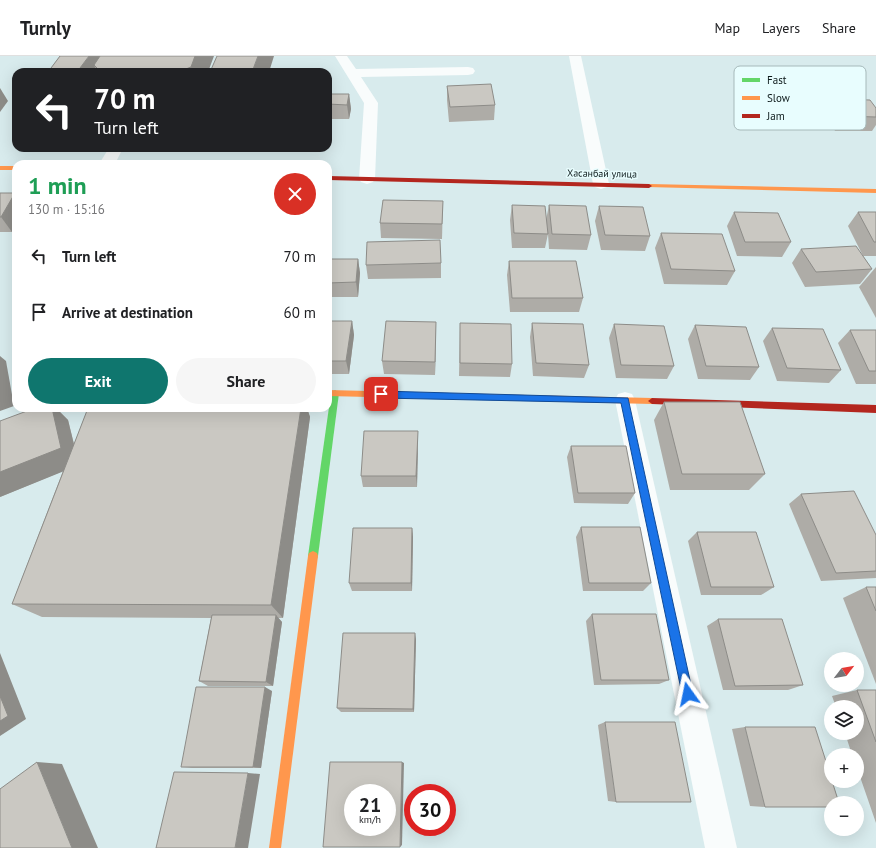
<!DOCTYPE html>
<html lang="en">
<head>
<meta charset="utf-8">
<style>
	:root { --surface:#fff; --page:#f6f6f6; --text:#202124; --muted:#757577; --line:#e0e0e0; --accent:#0f766e }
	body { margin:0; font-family:"PT Sans",sans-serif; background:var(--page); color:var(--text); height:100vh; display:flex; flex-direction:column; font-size:15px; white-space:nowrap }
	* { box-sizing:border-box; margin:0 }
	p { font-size:13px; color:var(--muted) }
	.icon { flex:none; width:22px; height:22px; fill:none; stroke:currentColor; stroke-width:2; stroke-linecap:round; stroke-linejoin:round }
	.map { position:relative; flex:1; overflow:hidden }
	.side { position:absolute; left:12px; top:104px; width:320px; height:252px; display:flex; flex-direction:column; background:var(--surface); border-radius:12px; box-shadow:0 4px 16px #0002 }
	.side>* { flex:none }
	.top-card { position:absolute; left:12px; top:12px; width:320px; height:84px; border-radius:12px; box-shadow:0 4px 16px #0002; background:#202124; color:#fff; overflow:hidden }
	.needle { width:26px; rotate:59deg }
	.buttons { position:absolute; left:824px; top:596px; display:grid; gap:8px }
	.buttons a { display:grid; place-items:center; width:40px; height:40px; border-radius:50%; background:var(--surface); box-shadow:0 4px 16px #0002; font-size:20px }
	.speed { position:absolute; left:344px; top:728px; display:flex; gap:8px; font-size:20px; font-weight:700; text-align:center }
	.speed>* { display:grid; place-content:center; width:52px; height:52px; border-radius:50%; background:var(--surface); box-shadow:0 4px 16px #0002; line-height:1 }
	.speed small { font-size:10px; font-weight:400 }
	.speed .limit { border:6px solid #d22; background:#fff; color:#111 }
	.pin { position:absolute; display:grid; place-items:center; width:34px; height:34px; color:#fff; margin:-17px; border-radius:8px; box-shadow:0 2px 6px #0006 }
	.me { position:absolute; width:44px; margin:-22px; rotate:348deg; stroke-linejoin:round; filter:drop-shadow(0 0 3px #0008) }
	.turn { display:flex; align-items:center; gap:14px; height:84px; padding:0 16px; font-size:18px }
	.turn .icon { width:52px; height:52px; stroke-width:2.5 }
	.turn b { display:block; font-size:28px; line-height:34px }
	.round { display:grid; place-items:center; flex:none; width:42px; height:42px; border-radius:21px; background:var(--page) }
	.head { display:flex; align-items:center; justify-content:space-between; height:68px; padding:0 16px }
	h1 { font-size:24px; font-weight:700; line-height:30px; color:#1e9e55 }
	.primary-button { display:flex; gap:8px; margin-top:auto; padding:8px 16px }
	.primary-button a { flex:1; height:46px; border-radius:24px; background:var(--accent); color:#fff; font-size:16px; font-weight:700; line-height:46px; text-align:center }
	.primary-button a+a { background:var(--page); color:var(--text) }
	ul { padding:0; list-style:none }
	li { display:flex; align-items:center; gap:12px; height:56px; padding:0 16px }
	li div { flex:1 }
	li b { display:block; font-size:15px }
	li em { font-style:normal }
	header { display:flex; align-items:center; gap:24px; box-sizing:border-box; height:56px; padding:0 20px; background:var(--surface); border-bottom:1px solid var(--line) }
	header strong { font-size:19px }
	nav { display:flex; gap:22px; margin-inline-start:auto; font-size:14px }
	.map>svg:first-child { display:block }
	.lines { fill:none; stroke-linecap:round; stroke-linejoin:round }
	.street { fill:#f9fcfc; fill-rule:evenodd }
	.fast { fill:#63d668; fill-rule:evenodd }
	.slow { fill:#ff974d; fill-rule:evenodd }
	.jam { fill:#b3261e; fill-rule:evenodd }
	.wall { fill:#aeaca7 }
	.shaded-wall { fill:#8d8c88 }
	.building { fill:#cac8c2; stroke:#8d8c88; fill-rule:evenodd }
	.route { fill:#1a73e8; stroke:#114b97 }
	.labels { text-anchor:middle; stroke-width:3; stroke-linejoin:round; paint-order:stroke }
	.far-street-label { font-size:10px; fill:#0c191a; stroke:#e8fdfe }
	.key { fill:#e8fdfe; stroke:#a6b9ba; stroke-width:1 }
	.key-label { font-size:11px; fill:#0c191a }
</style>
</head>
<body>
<header>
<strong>Turnly</strong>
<nav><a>Map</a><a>Layers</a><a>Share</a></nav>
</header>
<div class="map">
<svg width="876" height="792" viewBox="0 0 876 792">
	<rect width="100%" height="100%" fill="#d8ebed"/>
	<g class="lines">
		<g class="street">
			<polygon points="335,0 347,0 356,13 468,11 473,12 475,15 473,18 468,19 361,21 378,47 375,123 373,126 367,128 361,126 359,123 364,47"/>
			<polygon points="569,0 581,0 609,128 607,131 601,133 595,131 593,128"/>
			<polygon points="109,92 123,92 115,108 99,108"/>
			<polygon points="625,336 632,338 635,344 737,792 705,792 615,344 618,338"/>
		</g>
		<polygon class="fast" points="335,334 339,337 318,500 317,503 313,505 309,503 308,500 331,337"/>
		<g class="slow">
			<rect x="0" y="110" width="16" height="4"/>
			<polygon points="649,128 876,133 876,137 647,131 646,130"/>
			<polygon points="328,334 652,342 656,345 652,348 328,340"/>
			<polygon points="313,495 317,497 318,500 281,792 269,792 308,500 309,497"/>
		</g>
		<g class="jam">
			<polygon points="328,120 649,128 652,130 649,132 328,124"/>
			<polygon points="652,342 876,349 876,357 652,348 648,345"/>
		</g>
	</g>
	<g class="wall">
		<polygon points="60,0 208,16 48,16"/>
		<polygon points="447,30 495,49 494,64 449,66 447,44"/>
		<polygon points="328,38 349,38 351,53 349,63 328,63"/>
		<polygon points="834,43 876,52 876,69 872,75 835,75 826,58"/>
		<polygon points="0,137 16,138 16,169 12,176 0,176"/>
		<polygon points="443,145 442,183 381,182 380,167"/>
		<polygon points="512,149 546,164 549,149 591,179 587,194 549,193 548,178 545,192 512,192 510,164"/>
		<polygon points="599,150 650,180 645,195 601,194 595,165"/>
		<polygon points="734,156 791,186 782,201 737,200 727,170"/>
		<polygon points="858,156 876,156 876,200 863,200 872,213 860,228 805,231 792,207 801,193 863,200 848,170"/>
		<polygon points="661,177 735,215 727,229 664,228 655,192"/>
		<polygon points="328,203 358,203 360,217 358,241 328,241"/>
		<polygon points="509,205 583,242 579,256 510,256 507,219"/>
		<polygon points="441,207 441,222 368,223 366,209"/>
		<polygon points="876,211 876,262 859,231"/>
		<polygon points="328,265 352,265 354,279 349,318 328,318"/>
		<polygon points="436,266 435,319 384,318 382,305"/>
		<polygon points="460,267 512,308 510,321 459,320"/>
		<polygon points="532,267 589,309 584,322 533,320 530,281"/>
		<polygon points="614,268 674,310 667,323 616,322 609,282"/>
		<polygon points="695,269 759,311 750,324 698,323 688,283"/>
		<polygon points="772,272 841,314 829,327 777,325 763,285"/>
		<polygon points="850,274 876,274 876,328 856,328 838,287"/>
		<polygon points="664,346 765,418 749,434 670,434 654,364"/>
		<polygon points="35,352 56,352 68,364 74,388 88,352 307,352 310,361 283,562 278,562 282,566 273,630 208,630 199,625 211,562 42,561 12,548 63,415 0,441"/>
		<polygon points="418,386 417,431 363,431 361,420"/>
		<polygon points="571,390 635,437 628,448 574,447 567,401"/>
		<polygon points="801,438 876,479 876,522 821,525 789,448"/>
		<polygon points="581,471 651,527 643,535 583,535 576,481"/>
		<polygon points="412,472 413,481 412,535 352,535 349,527"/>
		<polygon points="697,476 774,531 761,539 701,539 688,485"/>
		<polygon points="866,531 876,531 876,628 843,542"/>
		<polygon points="592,558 669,624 659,628 594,629 586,565"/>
		<polygon points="718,563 803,629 788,634 723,634 707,570"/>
		<polygon points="416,583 414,656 341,656 337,652"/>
		<polygon points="857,634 876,634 876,767 857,712 857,699 852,699 845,677 857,677 857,651 836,651 832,640"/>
		<polygon points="272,635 261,712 192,712 181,711"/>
		<polygon points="605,666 616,746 608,745 598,669"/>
		<polygon points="745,671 765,751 750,750 732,673"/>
	</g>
	<g class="shaded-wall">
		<polygon points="89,0 118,0 94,9 97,16 77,16"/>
		<polygon points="195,0 214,0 208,16 178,16"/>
		<polygon points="258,0 274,0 269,16 252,16"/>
		<polygon points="0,32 8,45 0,56"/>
		<polygon points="349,38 351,53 349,63 347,49"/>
		<polygon points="15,137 16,138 16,169 12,176 1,161"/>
		<polygon points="358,203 360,217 358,241 356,226"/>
		<polygon points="352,265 354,279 349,318 346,305"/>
		<polygon points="436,266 436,280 435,319 435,306"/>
		<polygon points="0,300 6,305 14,350 0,355"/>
		<polygon points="52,352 56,352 68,364 79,409 0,441 0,416"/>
		<polygon points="301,352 307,352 310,361 283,562 271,549"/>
		<polygon points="418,375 418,386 417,431 416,420"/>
		<polygon points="412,472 413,481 412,535 411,527"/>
		<polygon points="276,559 282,566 273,630 266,626"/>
		<polygon points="415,577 416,583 414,656 413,653"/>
		<polygon points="0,597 26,663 0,680"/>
		<polygon points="265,631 272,635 261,712 253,711"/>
		<polygon points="37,706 62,708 98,792 72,792"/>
		<polygon points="402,706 404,707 402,789 400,791"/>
		<polygon points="248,717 260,718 248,792 235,792"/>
	</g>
	<g class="building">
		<polygon points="60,0 89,0 77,16 48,16"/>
		<polygon points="100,0 195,0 191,11 178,16 101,16 94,9"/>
		<polygon points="217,0 258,0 252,16 210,16"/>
		<polygon points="491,28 495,49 450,51 447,30"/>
		<polygon points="328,38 349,38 347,49 328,48"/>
		<polygon points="834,43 870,44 876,52 876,61 844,60"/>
		<polygon points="0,137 15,137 1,161 0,161"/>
		<polygon points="383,144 443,145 442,168 380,167"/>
		<polygon points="512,149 545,150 548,178 514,177"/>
		<polygon points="549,149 586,150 591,179 552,178"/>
		<polygon points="599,150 643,151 650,180 605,179"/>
		<polygon points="734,156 778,157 791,186 745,186"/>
		<polygon points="858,156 876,156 876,186 874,186"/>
		<polygon points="661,177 722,178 735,215 671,213"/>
		<polygon points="440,184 441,207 366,209 367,186"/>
		<polygon points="856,190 872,213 816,216 801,193"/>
		<polygon points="328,203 358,203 356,226 328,227"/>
		<polygon points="509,205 576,205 583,242 512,242"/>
		<polygon points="328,265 352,265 346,305 328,305"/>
		<polygon points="386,265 436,266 435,306 382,305"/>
		<polygon points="460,267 511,268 512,308 460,307"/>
		<polygon points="532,267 583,268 589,309 536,307"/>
		<polygon points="614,268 664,270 674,310 621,309"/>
		<polygon points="695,269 746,271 759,311 706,310"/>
		<polygon points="772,272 823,273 841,314 787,312"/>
		<polygon points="850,274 876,274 876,315 869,315"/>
		<polygon points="664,346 740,346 765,418 682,418"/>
		<polygon points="35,352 52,352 61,392 0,416 0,365"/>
		<polygon points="88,352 301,352 271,549 12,548"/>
		<polygon points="364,375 418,375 416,420 361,420"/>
		<polygon points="571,390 626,390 635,437 578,437"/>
		<polygon points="854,435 876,479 876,515 836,517 801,438"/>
		<polygon points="581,471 640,471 651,527 589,527"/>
		<polygon points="353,472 412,472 411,527 349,527"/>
		<polygon points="697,476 756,476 774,531 711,531"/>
		<polygon points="866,531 876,531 876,555"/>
		<polygon points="592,558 656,558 669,624 601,624"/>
		<polygon points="212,559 276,559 266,626 199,625"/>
		<polygon points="718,563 782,563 803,629 735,630"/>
		<polygon points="343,577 415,577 413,653 337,652"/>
		<polygon points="196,631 265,631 253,711 181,711"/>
		<polygon points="857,634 876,634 876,686"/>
		<polygon points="0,640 8,660 0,665"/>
		<polygon points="605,666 675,666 691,746 616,746"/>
		<polygon points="745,671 815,671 831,721 831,725 832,725 839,747 831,747 831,751 765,751"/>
		<polygon points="37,706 72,792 0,792 0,733"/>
		<path d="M330 706H402L400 791H323ZM353 737H387V771H353Z"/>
		<polygon points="174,716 248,717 235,792 156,792"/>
	</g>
	<polygon class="route" points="381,335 628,342 693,638 692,642 688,643 684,642 682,638 621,347 381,342 377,338"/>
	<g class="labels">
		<g class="far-street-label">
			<text transform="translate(602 117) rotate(1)" y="4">Хасанбай улица</text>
		</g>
	</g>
	<rect x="734" y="10" width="132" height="64" rx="6" class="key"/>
	<rect x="742" y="22" width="18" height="4" fill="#63d668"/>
	<rect x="742" y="40" width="18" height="4" fill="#ff974d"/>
	<rect x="742" y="58" width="18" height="4" fill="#b3261e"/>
	<g class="key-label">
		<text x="767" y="28">Fast</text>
		<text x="767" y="46">Slow</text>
		<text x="767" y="64">Jam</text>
	</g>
</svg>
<div class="buttons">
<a><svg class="needle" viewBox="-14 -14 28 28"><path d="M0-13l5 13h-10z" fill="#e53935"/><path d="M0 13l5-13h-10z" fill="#757577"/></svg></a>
<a><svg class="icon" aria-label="layers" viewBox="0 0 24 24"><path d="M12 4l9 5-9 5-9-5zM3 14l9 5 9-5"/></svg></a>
<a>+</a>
<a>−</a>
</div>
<div class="speed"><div>21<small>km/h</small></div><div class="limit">30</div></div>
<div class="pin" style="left:381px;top:338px;background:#d93025"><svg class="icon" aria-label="arrive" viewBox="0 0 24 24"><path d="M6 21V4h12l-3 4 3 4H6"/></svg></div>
<svg class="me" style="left:688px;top:638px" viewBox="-20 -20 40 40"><path d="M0-17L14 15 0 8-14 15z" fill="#1a73e8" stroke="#fff" stroke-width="4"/></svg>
<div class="top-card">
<div class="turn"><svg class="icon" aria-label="left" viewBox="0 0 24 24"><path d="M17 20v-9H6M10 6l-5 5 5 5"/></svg><div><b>70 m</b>Turn left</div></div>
</div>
<section class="side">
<div class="head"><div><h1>1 min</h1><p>130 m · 15:16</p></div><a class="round" style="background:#d93025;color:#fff"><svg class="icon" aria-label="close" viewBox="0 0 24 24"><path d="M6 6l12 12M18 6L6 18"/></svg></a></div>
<ul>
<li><svg class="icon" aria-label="left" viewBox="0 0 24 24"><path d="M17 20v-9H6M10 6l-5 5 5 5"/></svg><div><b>Turn left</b></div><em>70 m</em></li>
<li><svg class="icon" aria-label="arrive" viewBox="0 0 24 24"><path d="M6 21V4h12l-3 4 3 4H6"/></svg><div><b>Arrive at destination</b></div><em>60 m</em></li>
</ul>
<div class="primary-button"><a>Exit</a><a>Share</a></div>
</section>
</div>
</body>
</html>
